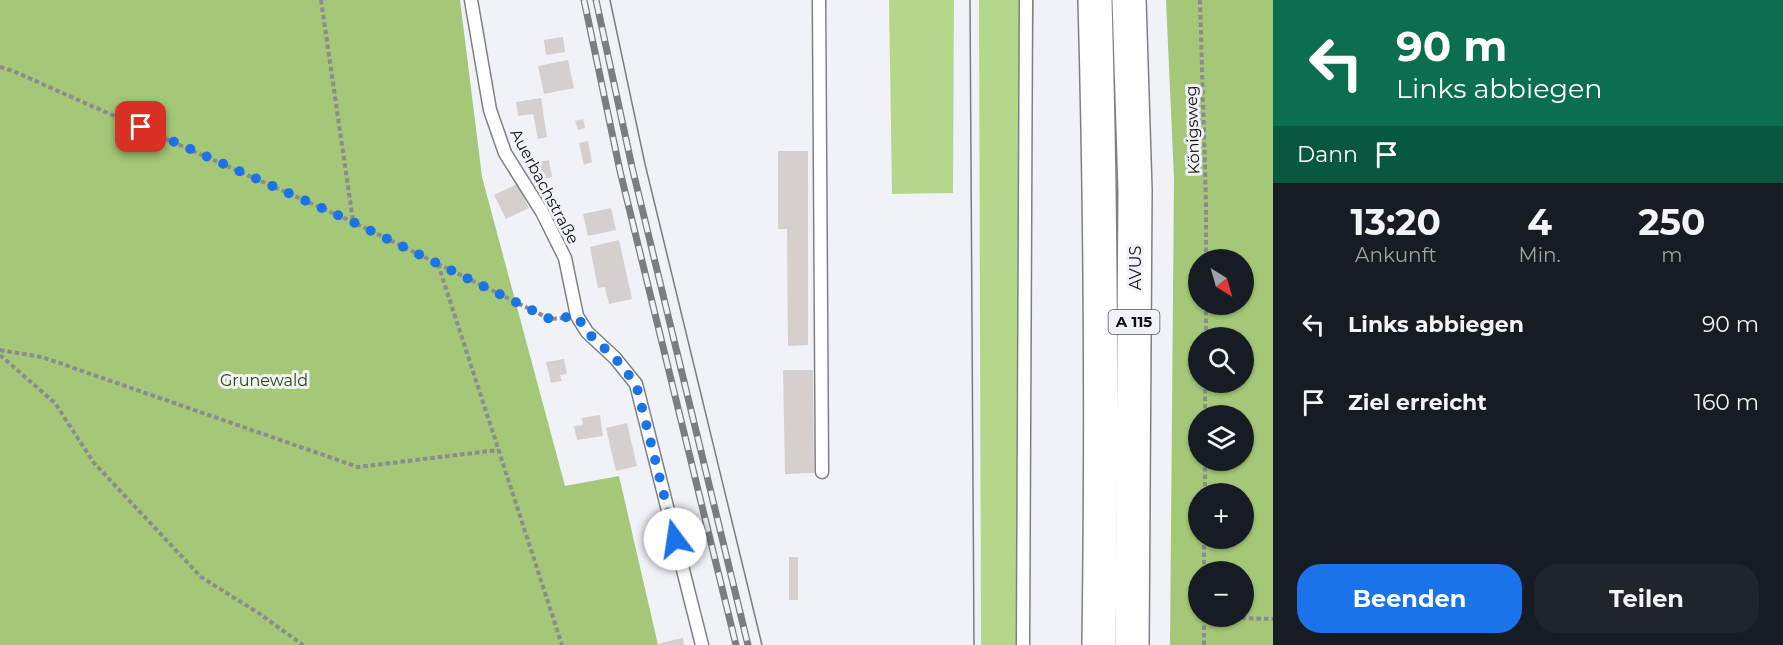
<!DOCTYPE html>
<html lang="de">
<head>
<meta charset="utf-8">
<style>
	:root { --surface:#171b24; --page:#20242c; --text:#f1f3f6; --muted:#9ea1a6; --accent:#1a73e8 }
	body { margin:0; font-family:Montserrat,sans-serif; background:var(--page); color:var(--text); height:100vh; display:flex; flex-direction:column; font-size:22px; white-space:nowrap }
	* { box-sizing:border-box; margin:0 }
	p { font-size:20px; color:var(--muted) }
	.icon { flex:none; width:33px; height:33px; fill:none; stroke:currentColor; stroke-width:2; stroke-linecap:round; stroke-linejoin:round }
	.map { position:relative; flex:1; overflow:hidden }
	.side { display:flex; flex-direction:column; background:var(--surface); width:510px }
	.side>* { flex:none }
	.hud { background:#0b6e4f; color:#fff; overflow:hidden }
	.needle { width:39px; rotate:143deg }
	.buttons { position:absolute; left:1188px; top:249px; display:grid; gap:12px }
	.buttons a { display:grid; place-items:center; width:66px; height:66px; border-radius:50%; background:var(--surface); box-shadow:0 2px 4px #0004; font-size:30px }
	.pin { position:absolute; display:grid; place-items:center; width:51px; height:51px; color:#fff; margin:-26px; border-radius:12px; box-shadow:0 3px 9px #0006 }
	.me { position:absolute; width:66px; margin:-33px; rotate:346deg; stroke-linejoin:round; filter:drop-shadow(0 0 4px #0008) }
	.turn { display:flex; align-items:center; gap:21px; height:126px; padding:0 24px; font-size:27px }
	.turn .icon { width:78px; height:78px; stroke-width:2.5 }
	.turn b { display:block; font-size:42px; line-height:51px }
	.then { display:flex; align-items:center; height:57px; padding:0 24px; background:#0003; gap:12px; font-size:22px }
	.eta { display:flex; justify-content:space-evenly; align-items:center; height:102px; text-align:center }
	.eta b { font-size:36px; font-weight:700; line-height:42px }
	.cta { display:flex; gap:12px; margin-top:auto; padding:12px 24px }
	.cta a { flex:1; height:69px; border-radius:24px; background:var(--accent); color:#fff; font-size:24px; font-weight:700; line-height:69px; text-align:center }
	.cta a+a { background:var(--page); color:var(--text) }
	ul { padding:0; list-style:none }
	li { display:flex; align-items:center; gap:18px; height:78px; padding:0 24px }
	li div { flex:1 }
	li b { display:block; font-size:22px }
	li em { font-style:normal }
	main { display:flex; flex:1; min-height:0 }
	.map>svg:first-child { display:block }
	.green { fill:#b5d78b }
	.forest { fill:#a4c877; fill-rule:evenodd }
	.building { fill:#d5d0cd }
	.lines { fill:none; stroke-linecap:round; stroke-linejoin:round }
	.service-casing { stroke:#7e8085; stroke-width:15 }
	.motorway-casing { stroke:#7e8085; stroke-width:36 }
	.path { stroke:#8a8c8f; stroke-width:4; stroke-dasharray:4.5 3; stroke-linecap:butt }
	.service { stroke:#fff; stroke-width:12 }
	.motorway { stroke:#fff; stroke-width:33 }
	.tram { stroke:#7c7d80; stroke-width:1.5 }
	.rail-casing { stroke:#7c7d80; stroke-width:7 }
	.rail { stroke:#f0f2f7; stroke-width:4.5; stroke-dasharray:14; stroke-linecap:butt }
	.route { stroke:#1a73e8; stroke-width:10; stroke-dasharray:0 18 }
	.labels { text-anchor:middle; stroke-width:6; stroke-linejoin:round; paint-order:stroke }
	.shield { fill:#f0f2f7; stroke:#525356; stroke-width:1.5 }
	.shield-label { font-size:15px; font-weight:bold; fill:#0f0f11 }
	.street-label { font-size:16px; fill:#0f0f11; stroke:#f0f2f7 }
	.park-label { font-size:16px; fill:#2f4509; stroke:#f0f2f7 }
</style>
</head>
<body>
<main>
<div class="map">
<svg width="1273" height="645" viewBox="0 0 1273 645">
	<rect width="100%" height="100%" fill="#f0f2f7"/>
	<g class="green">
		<polygon points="889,0 954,0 953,193 892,194"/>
		<polygon points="979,0 1034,0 1020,645 981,645"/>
	</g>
	<g class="forest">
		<polygon points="0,0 460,0 482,177 565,486 619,476 658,645 0,645"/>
		<path d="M1166 0H1273V645H1170L1174 179ZM1198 260H1244V304H1198ZM1198 338H1244V382H1198ZM1198 416H1244V460H1198ZM1198 494H1244V538H1198ZM1198 572H1244V616H1198Z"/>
	</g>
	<g class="building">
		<polygon points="563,37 565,52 546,55 544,40"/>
		<polygon points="568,60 574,88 544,94 538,66"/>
		<polygon points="541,98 547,137 538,139 533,114 518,116 516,102"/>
		<polygon points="583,119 585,128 578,130 575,121"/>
		<polygon points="588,141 592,162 584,165 579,143"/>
		<polygon points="778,151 808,151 808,345 788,346 787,229 778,229"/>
		<polygon points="549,160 552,177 538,180 534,163"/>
		<polygon points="517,184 529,208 506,219 494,195"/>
		<polygon points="611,208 616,230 588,236 583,214"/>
		<polygon points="619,240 632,299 609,304 605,287 598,288 590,247"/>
		<polygon points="564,359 567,374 560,375 562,381 551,383 546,362"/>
		<polygon points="783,370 813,370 814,473 785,474"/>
		<polygon points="600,415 603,436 577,440 574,426 583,425 582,418"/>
		<polygon points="627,423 637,466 616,471 606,428"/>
		<rect x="789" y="557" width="9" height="43"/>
		<polygon points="683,638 684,645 657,645 657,644"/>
	</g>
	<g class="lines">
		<g class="service-casing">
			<g id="service">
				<polyline points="471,0 490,110 505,153 542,212 565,258 577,316 587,332 615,358 636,384 702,645"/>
				<polyline points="819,0 822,472"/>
				<polyline points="1023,645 1026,0"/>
			</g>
		</g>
		<g class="motorway-casing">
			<g id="motorway">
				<path d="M1095 0C1101 215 1102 430 1099 645"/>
				<polyline points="1129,0 1135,190 1132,645"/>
			</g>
		</g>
		<g class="path">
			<polyline points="321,0 353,221"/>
			<polyline points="1200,0 1206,203 1206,260"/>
			<polyline points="0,67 13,71 353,222 550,319 564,318"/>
			<polyline points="438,264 562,645"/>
			<polyline points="1206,338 1206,304"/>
			<polyline points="0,350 42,357 358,467 498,450"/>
			<polyline points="0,355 55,403 94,463 201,577 260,614 303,645"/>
			<polyline points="1205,416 1205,382"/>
			<polyline points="1205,494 1205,460"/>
			<polyline points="1204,572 1204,538"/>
			<polyline points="1204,617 1273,619"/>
			<polyline points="1204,645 1204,616"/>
		</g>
		<use href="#service" class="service"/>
		<use href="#motorway" class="motorway"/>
		<g class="tram">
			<polyline points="610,0 645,164 762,645"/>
			<polyline points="970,0 974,645"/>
		</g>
		<g class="rail-casing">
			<g id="rail">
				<polyline points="584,0 620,171 736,645"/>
				<polyline points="596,0 632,167 748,645"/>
			</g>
		</g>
		<use href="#rail" class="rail"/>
	</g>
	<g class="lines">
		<polyline class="route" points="141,127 353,222 550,319 577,316 587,332 615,358 636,384 675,539"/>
	</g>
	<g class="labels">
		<rect class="shield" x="1108.5" y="310" width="51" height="24" rx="4.5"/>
		<g class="shield-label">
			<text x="1134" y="327">A 115</text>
		</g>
		<g class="street-label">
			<text transform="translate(1192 130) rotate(-92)" y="6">Königsweg</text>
			<text transform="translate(545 186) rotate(62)" y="6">Auerbachstraße</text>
			<text transform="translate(1135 268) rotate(-90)" y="6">AVUS</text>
		</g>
		<g class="park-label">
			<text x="264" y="386">Grunewald</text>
		</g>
	</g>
</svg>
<div class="buttons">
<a><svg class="needle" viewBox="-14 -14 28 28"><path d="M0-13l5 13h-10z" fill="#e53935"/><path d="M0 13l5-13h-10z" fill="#9ea1a6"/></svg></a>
<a><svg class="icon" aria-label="search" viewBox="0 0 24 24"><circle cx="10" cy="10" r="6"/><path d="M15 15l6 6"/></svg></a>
<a><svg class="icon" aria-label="layers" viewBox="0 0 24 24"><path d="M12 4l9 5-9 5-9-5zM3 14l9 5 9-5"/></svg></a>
<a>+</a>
<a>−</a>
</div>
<div class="pin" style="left:141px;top:127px;background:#d93025"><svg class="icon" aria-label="arrive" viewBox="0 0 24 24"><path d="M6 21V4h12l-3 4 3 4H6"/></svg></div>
<svg class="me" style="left:675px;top:539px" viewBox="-20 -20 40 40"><circle r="19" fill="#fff"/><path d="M0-13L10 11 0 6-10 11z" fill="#1a73e8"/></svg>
</div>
<section class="side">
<div class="hud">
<div class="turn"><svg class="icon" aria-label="left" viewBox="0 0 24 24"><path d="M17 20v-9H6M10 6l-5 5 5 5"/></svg><div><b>90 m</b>Links abbiegen</div></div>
<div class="then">Dann<svg class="icon" aria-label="arrive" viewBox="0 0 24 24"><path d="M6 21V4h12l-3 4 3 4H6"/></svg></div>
</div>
<div class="eta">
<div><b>13:20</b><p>Ankunft</p></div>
<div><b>4</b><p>Min.</p></div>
<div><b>250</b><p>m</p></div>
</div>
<ul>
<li><svg class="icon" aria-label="left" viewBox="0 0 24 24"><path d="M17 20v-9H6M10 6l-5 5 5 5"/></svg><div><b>Links abbiegen</b></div><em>90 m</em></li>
<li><svg class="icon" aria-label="arrive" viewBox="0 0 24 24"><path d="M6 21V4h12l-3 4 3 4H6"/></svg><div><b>Ziel erreicht</b></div><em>160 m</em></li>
</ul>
<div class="cta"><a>Beenden</a><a>Teilen</a></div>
</section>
</main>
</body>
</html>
